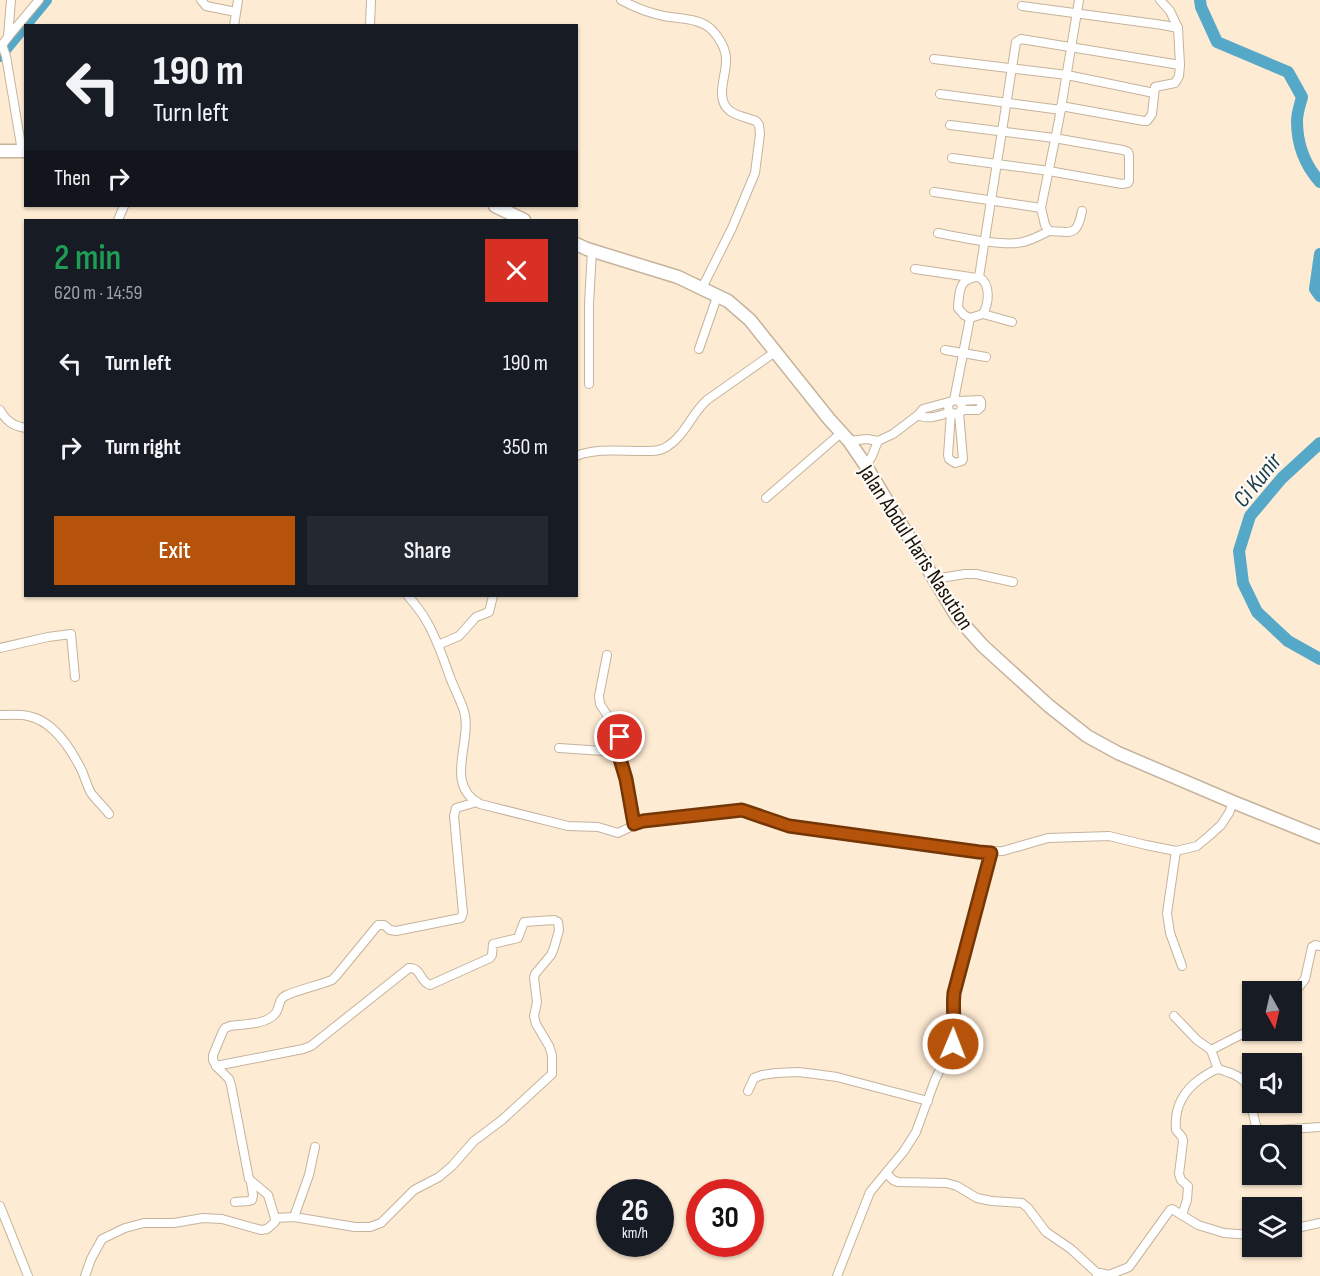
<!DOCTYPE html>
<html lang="en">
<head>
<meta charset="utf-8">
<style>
	:root { --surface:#171b24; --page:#242831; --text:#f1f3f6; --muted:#9ea1a6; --accent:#b45309 }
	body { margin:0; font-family:"Sofia Sans Condensed",sans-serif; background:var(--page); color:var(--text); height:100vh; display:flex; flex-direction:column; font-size:22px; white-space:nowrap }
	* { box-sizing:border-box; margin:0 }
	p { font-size:20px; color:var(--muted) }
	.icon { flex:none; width:33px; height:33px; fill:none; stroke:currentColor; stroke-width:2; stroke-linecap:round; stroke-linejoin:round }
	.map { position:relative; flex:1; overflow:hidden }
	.details { position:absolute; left:24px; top:219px; width:554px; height:378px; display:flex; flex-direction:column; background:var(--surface); border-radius:0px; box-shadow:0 2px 4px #0004 }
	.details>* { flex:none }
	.hud { position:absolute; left:24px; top:24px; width:554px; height:183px; border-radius:0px; box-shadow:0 2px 4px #0004; background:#171b24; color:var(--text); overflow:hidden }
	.needle { width:39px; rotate:172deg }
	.buttons { position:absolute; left:1242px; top:981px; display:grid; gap:12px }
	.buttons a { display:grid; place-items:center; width:60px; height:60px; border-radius:0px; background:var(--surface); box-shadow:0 2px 4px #0004; font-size:30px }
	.speed { position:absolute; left:596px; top:1179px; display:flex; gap:12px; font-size:30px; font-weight:700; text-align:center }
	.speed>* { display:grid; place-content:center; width:78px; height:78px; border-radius:50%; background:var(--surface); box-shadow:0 2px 4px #0004; line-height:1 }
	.speed small { font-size:15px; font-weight:400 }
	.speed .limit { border:9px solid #d22; background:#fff; color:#111 }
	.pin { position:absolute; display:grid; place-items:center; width:51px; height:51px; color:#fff; margin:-26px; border:3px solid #fff; border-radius:50%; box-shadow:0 2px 6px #0007 }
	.me { position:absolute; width:66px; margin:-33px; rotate:1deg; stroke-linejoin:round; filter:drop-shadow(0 0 4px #0008) }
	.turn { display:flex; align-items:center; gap:21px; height:126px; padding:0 30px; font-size:27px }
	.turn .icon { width:78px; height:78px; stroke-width:2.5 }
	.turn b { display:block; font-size:42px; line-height:51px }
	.then { display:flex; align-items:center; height:57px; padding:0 30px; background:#0003; gap:12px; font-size:22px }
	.round { display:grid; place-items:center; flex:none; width:63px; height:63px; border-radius:0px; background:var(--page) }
	.overview { display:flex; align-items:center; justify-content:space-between; height:102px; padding:0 30px }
	h1 { font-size:36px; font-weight:600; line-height:45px; color:#1e9e55 }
	.action { display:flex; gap:12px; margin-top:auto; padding:12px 30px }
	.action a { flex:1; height:69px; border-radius:0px; background:var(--accent); color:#fff; font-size:24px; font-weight:600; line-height:69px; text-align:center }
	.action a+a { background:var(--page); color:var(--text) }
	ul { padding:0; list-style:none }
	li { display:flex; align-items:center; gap:18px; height:84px; padding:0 30px }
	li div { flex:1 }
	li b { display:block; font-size:22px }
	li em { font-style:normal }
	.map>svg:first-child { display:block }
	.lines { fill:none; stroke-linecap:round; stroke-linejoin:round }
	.river { stroke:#55a8c7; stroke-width:12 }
	.minor-casing { stroke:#c5b39c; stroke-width:10 }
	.primary-casing { stroke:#c5b39c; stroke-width:15 }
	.minor { stroke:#fff; stroke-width:8 }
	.primary { stroke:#fff; stroke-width:12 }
	.route-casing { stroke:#753606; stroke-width:15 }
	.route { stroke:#b45309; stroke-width:10 }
	.labels { text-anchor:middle; stroke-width:4.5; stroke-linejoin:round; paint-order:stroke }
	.street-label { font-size:22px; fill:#18120a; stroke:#fffbf6 }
	.water-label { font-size:24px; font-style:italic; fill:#193f4d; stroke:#fffbf6 }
</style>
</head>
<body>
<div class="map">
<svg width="1320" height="1276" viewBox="0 0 1320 1276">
	<rect width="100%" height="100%" fill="#feebd3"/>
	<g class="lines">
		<g class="river">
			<path d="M1200 0 1201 7 1217 42 1288 72 1302 97C1300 105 1297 113 1297 121 1297 144 1304 164 1320 182"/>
			<polyline points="0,56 46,0"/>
			<polyline points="1320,254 1315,289 1320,296"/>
			<polyline points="1320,443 1282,478 1250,516 1239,551 1243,583 1257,612 1288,641 1320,659"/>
		</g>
		<g class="minor-casing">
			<g id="minor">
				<polyline points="11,0 8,37 2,45 6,56 22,151"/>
				<polyline points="201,0 206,6 236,12"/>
				<path d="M621 0C634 7 649 13 664 16 679 19 701 18 712 30 719 37 726 49 726 59 727 75 714 99 730 111 737 116 748 118 756 121L759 125 760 134 755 173 732 228 702 288"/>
				<polyline points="1022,6 1163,25 1178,28 1170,11 1160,0"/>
				<polyline points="234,26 238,0"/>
				<polyline points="370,26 371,0"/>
				<polyline points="8,37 39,0"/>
				<polyline points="934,59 1067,75 1154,93"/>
				<polyline points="940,94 1061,110"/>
				<polyline points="1061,106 1144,121 1147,121 1152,114 1155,87 1175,83 1179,76 1180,65"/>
				<polyline points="950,125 1054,138 1123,150 1128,152 1129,155 1129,181 1128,183 1122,184 1049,171 952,158"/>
				<polyline points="934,192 1041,208 1059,120 1079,0"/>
				<path d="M1041 208 1045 225 1049 231C1072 232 1077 237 1082 211"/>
				<polyline points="118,220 124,206"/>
				<path d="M938 233C959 237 1004 247 1023 242 1032 240 1041 235 1049 231"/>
				<polyline points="915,269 970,277"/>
				<polyline points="983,314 1012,322"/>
				<path d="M970 318 983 314C989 303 991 284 979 277"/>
				<polyline points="699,349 717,297"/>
				<polyline points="945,350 986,357"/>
				<polyline points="589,384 589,304 592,250"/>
				<path d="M954 400 970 318 964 315 958 308C959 292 959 277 979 277L1016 42 1021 39 1180 65 1178 28"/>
				<polyline points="959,401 980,400 981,402 981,407 978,410 961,410"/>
				<path d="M0 410C6 421 13 426 26 428"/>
				<polyline points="951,413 948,455 949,459 955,463 962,461 963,459 959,413"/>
				<path d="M918 415C927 420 941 416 949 412"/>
				<path d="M849 441 867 439 878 441 893 434 918 415 923 409 956 400C962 402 963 407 961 412L955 414 949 412 948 405 950 402"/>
				<path d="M576 456C596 448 620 451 641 451 650 451 660 452 668 446 686 434 692 413 707 400L775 352"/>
				<polyline points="866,466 872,456 878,441"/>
				<polyline points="766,498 841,433"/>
				<polyline points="934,579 965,574 976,574 1013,582"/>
				<path d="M408 596C415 604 422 613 427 622 437 639 443 658 450 677 454 688 460 699 464 711 473 741 443 784 480 804L568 826 598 827 618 833 643 821 742 810 789 826 979 852 1003 851 1048 838 1109 836 1146 845 1176 851 1197 846 1209 836 1221 825 1229 813 1233 802"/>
				<polyline points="438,645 459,636 476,617 489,612 493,596"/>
				<polyline points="0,648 48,637 71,634 75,677"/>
				<polyline points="607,655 599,696 600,704 620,735 618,752 626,779 634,824"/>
				<path d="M0 715C9 715 19 714 28 716 54 721 71 749 82 771 85 778 87 786 91 793 96 800 104 807 109 814"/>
				<polyline points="559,748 618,752"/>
				<polyline points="1176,851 1167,913 1170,933 1182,966"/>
				<polyline points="1292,1000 1293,995 1305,979 1312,947 1315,945 1320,946"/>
				<polyline points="1174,1016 1197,1040 1211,1050 1252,1029"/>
				<polyline points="1274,1030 1279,1030"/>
				<polyline points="1211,1050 1218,1069"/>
				<path d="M216 1066 303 1049 311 1046 409 968C421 967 420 982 430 985L490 958 492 955 493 944 518 938 524 922 554 920 558 922 559 930 554 948 551 955 535 974 534 978 537 1002 534 1016 536 1024 549 1046 552 1055V1074L502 1120 474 1141 452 1166 439 1177 414 1190 381 1223 370 1227H355L294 1217 275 1218"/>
				<polyline points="748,1091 754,1078 762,1075 776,1073 798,1072 815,1074 837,1077 928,1101"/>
				<polyline points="886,1173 893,1180 898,1182 946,1183 957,1186 977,1198 992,1201 1022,1203 1028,1208 1046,1232 1071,1249 1098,1274"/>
				<polyline points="235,1202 249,1201 252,1200 253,1195 251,1182"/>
				<polyline points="0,1206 28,1276"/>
				<path d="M1182 1215 1187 1200 1188 1186 1181 1180 1179 1174 1183 1141 1182 1137 1176 1130C1174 1108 1182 1092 1200 1079 1206 1075 1211 1071 1218 1069 1228 1072 1239 1075 1246 1083L1256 1126 1260 1130 1264 1131 1320 1127"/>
				<polyline points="294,1217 309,1175 315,1147"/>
				<polyline points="1292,1229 1320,1223"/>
				<path d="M85 1276 91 1259 102 1239 125 1228 144 1223H174L203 1218 222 1219 261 1230 267 1229 275 1222V1218L268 1195 249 1179 231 1085 229 1079 216 1066 213 1060V1055L223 1031 225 1028 230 1026C243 1024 265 1025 275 1014 281 1007 277 999 287 995 301 989 317 986 332 980L336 976 378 925H384L390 930 396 931 461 918 463 913 454 816 456 808 477 802"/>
				<polyline points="837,1276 870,1192 904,1151 916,1132 935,1080 953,1043 954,1032 953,1007 954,993 991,853"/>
				<polyline points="1097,1276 1100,1273 1109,1275 1129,1267 1170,1210 1172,1209 1198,1225 1224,1233 1252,1235"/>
			</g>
		</g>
		<g class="primary-casing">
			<g id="primary">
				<polyline points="0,151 26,151"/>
				<polyline points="495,206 524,220"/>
				<polyline points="576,244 587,249 678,277 728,301 750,320 829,419 849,441 866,466 957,617 983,646 1049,706 1087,736 1118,753 1233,802 1320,837"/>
			</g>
		</g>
		<use href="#minor" class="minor"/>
		<use href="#primary" class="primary"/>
	</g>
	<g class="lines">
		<g class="route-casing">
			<path id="route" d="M620 737 618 752 626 779 634 824 643 821 742 810 789 826 979 852 991 853 954 993C952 1010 956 1027 953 1044"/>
		</g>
		<use href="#route" class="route"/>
	</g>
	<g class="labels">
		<g class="street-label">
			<text transform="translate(917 547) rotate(57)" y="8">Jalan Abdul Haris Nasution</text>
		</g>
		<g class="water-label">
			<text transform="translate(1257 480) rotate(-51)" y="8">Ci Kunir</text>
		</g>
	</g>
</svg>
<div class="buttons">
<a><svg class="needle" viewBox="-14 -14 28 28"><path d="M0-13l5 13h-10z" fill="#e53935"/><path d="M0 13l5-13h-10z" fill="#9ea1a6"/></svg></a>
<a><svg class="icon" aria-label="sound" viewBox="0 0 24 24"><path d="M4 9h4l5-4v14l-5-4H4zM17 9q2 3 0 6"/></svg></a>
<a><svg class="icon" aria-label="search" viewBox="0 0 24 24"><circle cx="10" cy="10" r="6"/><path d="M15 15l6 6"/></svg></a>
<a><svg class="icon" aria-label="layers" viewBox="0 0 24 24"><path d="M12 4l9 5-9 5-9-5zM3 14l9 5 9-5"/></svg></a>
</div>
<div class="speed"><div>26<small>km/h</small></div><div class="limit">30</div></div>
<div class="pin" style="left:620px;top:737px;background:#d93025"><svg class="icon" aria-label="arrive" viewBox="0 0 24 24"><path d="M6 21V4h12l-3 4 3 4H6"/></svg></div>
<svg class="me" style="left:953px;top:1044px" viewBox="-20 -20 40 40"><circle r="17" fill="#b45309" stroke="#fff" stroke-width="3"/><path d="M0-11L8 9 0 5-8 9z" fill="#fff"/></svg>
<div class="hud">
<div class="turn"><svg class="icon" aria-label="left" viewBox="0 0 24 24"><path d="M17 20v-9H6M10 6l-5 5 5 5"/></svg><div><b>190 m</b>Turn left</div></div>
<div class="then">Then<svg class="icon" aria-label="right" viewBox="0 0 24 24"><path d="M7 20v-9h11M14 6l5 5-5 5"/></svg></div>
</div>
<section class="details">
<div class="overview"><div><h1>2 min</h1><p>620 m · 14:59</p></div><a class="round" style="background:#d93025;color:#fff"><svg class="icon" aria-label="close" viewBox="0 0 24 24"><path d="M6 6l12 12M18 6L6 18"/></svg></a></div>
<ul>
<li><svg class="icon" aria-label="left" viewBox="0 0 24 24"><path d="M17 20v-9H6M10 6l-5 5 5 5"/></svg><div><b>Turn left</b></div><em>190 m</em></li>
<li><svg class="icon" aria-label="right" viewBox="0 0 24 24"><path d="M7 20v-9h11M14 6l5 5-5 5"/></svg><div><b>Turn right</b></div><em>350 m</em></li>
</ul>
<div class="action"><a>Exit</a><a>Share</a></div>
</section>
</div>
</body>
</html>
